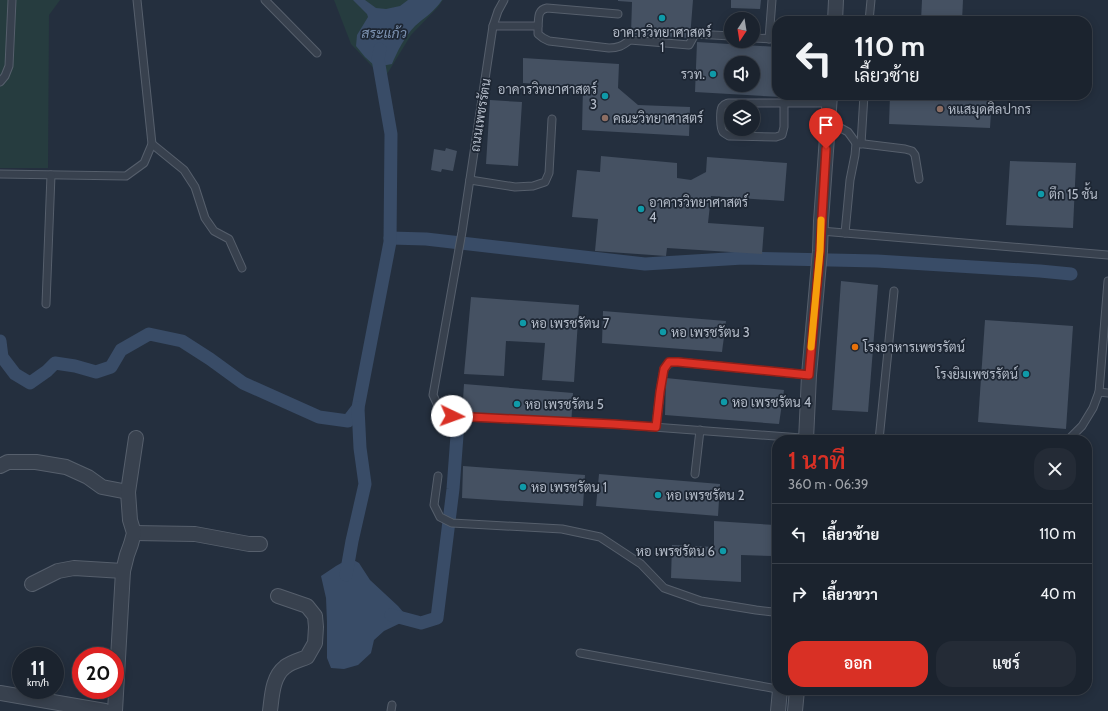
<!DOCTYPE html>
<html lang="th">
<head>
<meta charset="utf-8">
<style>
	:root { --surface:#1b232e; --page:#242b36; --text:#f1f3f6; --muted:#a0a4aa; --line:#39404a; --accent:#d93025 }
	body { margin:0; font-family:Cabin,Sarabun,sans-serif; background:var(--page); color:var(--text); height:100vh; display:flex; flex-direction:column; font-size:15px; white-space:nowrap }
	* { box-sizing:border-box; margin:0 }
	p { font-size:13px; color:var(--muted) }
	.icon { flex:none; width:22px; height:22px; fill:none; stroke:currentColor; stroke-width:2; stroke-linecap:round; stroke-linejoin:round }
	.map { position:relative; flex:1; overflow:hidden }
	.panel { position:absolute; left:772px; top:435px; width:320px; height:260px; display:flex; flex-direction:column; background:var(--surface); border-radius:16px; box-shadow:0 2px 10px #0003,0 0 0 1px var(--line) }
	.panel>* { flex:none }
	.guide { position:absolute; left:772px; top:16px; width:320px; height:84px; border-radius:16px; box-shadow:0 2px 10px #0003,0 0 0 1px var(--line); background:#1b232e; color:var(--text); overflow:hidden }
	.needle { width:26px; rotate:192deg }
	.fabs { position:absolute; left:724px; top:12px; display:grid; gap:8px }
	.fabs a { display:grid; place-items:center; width:36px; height:36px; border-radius:50%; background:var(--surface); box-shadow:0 2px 10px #0003,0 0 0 1px var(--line); font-size:20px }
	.speed { position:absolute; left:12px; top:647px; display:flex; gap:8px; font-size:20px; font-weight:700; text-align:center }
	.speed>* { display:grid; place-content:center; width:52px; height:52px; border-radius:50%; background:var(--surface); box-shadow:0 2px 10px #0003,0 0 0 1px var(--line); line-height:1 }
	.speed small { font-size:10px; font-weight:400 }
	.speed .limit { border:6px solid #d22; background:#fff; color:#111 }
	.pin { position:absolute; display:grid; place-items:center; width:34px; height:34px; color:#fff; margin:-41px -17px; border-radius:50% 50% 50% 0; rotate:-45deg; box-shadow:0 0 4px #0007 }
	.pin .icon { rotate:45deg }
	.me { position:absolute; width:44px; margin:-22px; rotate:93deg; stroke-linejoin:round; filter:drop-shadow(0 0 3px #0008) }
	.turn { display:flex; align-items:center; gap:14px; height:84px; padding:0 16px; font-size:18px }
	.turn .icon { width:52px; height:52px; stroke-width:2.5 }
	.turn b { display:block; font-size:28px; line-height:34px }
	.round { display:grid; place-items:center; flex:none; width:42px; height:42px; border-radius:16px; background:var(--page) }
	.headline { display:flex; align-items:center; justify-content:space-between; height:68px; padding:0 16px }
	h1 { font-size:24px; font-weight:600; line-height:30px; color:var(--accent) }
	.button { display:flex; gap:8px; margin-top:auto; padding:8px 16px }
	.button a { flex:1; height:46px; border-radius:16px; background:var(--accent); color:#fff; font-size:16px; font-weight:600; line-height:46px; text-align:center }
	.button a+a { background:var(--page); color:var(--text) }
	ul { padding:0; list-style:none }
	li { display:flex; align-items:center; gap:12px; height:60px; padding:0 16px; border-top:1px solid var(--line) }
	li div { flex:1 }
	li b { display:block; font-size:15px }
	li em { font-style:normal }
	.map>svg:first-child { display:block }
	.green { fill:#263c3f }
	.water { fill:#394c67 }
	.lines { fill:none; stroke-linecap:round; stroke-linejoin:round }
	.canal { stroke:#394c67; stroke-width:13 }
	.building { fill:#455162; fill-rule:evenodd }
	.service-casing { stroke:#565f6c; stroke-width:9 }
	.minor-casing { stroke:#565f6c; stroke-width:16 }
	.service { stroke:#38414e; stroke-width:7 }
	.minor { stroke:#38414e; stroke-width:14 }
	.route-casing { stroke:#8d1f18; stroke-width:10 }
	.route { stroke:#d93025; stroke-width:7 }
	.slow { stroke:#f59e0b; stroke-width:7 }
	.culture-dot { fill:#0f9aa8; stroke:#1d2633; stroke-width:1.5 }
	.education-dot { fill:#8d6e63; stroke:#1d2633; stroke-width:1.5 }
	.food-dot { fill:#e8710a; stroke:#1d2633; stroke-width:1.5 }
	.labels { text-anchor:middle; stroke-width:3.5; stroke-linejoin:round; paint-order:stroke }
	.poi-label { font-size:13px; fill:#b4bcc9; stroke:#1d2633; text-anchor:start }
	.street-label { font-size:13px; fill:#b4bcc9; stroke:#1d2633 }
	.water-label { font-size:14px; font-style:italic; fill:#7c92b1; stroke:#1d2633 }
</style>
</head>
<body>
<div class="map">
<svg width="1108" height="711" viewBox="0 0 1108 711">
	<rect width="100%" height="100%" fill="#242f3e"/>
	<g class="green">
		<polygon points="0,0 60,0 49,15 48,168 0,168"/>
		<polygon points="334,0 443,0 438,7 411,35 384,79 351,44"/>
	</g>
	<g class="water">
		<path d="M353 0H365L376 8 386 9 400 6 408 0H442C435 11 424 18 415 26 405 36 397 52 392 64L376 67 365 57 356 46 357 35 368 17 367 14Z"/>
		<polygon points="350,558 359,563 370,580 398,606 409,619 384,631 374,640 371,653 358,665 344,669 331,668 327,658 327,622 326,598 321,576 336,566"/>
	</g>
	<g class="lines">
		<g class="canal">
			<polyline points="390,238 426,239 645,264 743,258 877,261 1040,271 1071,274"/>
			<polyline points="0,341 2,357 15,374 30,383 47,371 55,363 75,366 96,372 111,367 121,350 149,334 182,341 210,359 243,383 319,417 348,421 358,408 390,242 391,134 378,59 380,49"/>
			<polyline points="346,575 352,541 365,484 360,448 358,408"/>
			<polyline points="391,615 421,623 437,618 453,489 458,422"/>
		</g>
	</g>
	<g class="building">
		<polygon points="618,0 693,0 690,38 631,34 632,2 618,1"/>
		<polygon points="731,0 761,0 760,9 731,8"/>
		<polygon points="922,0 963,0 962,21 921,21"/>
		<path d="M697 42 777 47V95H781V97L695 92ZM731 63H753V85H731Z"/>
		<polygon points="523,58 619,64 618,88 638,105 690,107 689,136 582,130 583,87 523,83"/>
		<polygon points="890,95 992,95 990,128 889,124"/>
		<polygon points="490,100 522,102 518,166 486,164"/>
		<polygon points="446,148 457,151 453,171 442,169 441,172 431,170 434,149 445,151"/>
		<polygon points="601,156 677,163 677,178 691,180 706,172 707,157 787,163 784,201 711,196 708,223 764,227 762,254 667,248 666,256 595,251 598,219 572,217 577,170 600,172"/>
		<polygon points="1010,161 1076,163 1073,228 1006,225"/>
		<polygon points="841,281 878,285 868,412 832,410"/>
		<polygon points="471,297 579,305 574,382 542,380 545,343 506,341 504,376 464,374"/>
		<polygon points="603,311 726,321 722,352 602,343"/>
		<polygon points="985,320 1073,326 1066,429 978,422"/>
		<polygon points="666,378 784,390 779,424 665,415"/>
		<polygon points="464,384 573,393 571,426 462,415"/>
		<polygon points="463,466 585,475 583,506 462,498"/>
		<polygon points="599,474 720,484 718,516 596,506"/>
		<polygon points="714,521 775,525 773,556 741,555 741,582 671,578 672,545 714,547"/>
	</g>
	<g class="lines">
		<g class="service-casing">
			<g id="service">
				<polyline points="265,0 317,53"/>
				<polyline points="504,0 498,11 493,26 462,232 433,395 439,408 452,416 613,424 828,440"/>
				<polyline points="869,21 871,0"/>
				<path d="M493 26H538V34L543 38 549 41 609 48C618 48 622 46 630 40L689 45 695 34 731 36"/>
				<path d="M538 26C539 18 537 10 547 8L618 14"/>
				<polyline points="753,38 777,39"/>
				<polyline points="769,39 772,0"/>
				<polyline points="0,82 5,76 9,66 12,0"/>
				<path d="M784 103V127L782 135 776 137 729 136C726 134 725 134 723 132 720 128 720 111 722 107 724 104 725 104 728 103H829"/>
				<polyline points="828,121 848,132 856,143"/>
				<polyline points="152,144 184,170 195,187 205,218 214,231 229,239 242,268"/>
				<polyline points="861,144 864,95"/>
				<polyline points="0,174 126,176 144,163 152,144 137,0"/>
				<polyline points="470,180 515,187 533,186 545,182 549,173 552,119"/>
				<polyline points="821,231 1108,255"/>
				<polyline points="845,233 850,180 855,155 856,143 905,149 912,151 915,155 919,179"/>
				<polyline points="46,304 51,175"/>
				<polyline points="1099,392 1108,393"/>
				<polyline points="656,427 660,392 664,369 669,363 678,362 809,375"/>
				<polyline points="879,440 894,291"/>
				<polyline points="1068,440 1082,426 1093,408 1099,392 1108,281"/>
				<polyline points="695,474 700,430"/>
				<polyline points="438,476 434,505 440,517 452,523 562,529 600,537 641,564 664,588 701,601 756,610 773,612 777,611"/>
				<polyline points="580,653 777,689"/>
				<polyline points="391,711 392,705"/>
			</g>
		</g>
		<g class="minor-casing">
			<g id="minor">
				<polyline points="835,21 836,0"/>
				<polyline points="806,440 809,375 820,251 821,221 830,95"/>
				<polyline points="0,466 8,462 36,462 66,467 88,477 102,487 128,492"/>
				<polyline points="134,533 195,534 249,544 260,544"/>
				<polyline points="32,584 58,571 74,568 123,571"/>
				<polyline points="0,693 105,711"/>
				<polyline points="115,711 123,571 127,555 131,544 134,533 130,520 128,492 136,438"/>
				<path d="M270 711C272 697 272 677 285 667 291 662 300 660 307 657L315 643 316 627 315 616 307 606 278 596"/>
				<polyline points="778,711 780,690"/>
				<polyline points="795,711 797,690"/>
			</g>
		</g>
		<use href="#service" class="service"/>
		<use href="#minor" class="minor"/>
	</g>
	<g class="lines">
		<g class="route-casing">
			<polyline id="route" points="452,416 613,424 656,427 660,392 664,369 669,362 678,362 809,375 820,251 826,149"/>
		</g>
		<use href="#route" class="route"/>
		<polyline class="slow" points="811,347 820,251 821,220"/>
	</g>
	<g class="culture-dot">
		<circle cx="662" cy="18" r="4"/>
		<circle cx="713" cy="74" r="4"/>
		<circle cx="605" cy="96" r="4"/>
		<circle cx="1041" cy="194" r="4"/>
		<circle cx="641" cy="209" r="4"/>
		<circle cx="523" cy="323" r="4"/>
		<circle cx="663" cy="332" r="4"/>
		<circle cx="1026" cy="374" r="4"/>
		<circle cx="724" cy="402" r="4"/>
		<circle cx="517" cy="404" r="4"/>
		<circle cx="523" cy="487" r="4"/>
		<circle cx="658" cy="495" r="4"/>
		<circle cx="723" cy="551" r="4"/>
	</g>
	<g class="education-dot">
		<circle cx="940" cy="109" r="4"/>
		<circle cx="605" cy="118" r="4"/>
	</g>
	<circle class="food-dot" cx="855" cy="347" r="4"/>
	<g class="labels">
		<g class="poi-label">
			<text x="662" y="37" text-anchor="middle">อาคารวิทยาศาสตร์<tspan x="662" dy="15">1</tspan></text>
			<text x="705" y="79" text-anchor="end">รวท.</text>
			<text x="597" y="94" text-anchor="end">อาคารวิทยาศาสตร์<tspan x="597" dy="15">3</tspan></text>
			<text x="948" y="114">หแสมุดศิลปากร</text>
			<text x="613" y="123">คณะวิทยาศาสตร์</text>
			<text x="1049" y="199">ตึก 15 ชั้น</text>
			<text x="649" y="207">อาคารวิทยาศาสตร์<tspan x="649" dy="15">4</tspan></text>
			<text x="531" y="328">หอ เพรชรัตน 7</text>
			<text x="671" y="337">หอ เพรชรัตน 3</text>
			<text x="863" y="352">โรงอาหารเพชรรัตน์</text>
			<text x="1018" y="379" text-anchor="end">โรงยิมเพชรรัตน์</text>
			<text x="732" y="407">หอ เพรชรัตน 4</text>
			<text x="525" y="409">หอ เพรชรัตน 5</text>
			<text x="531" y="492">หอ เพรชรัตน 1</text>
			<text x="666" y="500">หอ เพรชรัตน 2</text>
			<text x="715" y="556" text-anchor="end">หอ เพรชรัตน 6</text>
		</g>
		<g class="street-label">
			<text transform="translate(480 115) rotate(-81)" y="5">ถนนเพชรรัตน</text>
		</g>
		<g class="water-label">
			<text x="384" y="38">สระแก้ว</text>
		</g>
	</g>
</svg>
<div class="fabs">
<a><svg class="needle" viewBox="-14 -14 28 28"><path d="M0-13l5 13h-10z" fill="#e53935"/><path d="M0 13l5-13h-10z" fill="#a0a4aa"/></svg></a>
<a><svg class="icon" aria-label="sound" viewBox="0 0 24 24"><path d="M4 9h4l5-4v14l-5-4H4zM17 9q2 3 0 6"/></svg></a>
<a><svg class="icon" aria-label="layers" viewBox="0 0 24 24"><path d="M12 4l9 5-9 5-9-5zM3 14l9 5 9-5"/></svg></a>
</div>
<div class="speed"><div>11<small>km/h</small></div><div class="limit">20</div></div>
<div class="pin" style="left:826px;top:149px;background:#d93025"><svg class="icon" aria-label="arrive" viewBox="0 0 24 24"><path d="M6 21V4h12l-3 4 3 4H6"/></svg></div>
<svg class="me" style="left:452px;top:416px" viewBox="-20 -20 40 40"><circle r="19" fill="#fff"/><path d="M0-13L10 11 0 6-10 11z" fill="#d93025"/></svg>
<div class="guide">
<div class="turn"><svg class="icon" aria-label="left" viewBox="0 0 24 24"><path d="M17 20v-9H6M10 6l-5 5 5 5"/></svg><div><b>110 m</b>เลี้ยวซ้าย</div></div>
</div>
<section class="panel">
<div class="headline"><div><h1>1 นาที</h1><p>360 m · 06:39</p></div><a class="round"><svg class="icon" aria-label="close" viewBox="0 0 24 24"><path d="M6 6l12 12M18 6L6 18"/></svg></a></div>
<ul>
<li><svg class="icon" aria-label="left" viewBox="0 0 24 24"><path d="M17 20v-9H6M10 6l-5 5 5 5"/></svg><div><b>เลี้ยวซ้าย</b></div><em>110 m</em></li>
<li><svg class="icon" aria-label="right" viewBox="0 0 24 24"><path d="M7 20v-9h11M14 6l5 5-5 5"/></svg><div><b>เลี้ยวขวา</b></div><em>40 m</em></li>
</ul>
<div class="button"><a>ออก</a><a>แชร์</a></div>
</section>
</div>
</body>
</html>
